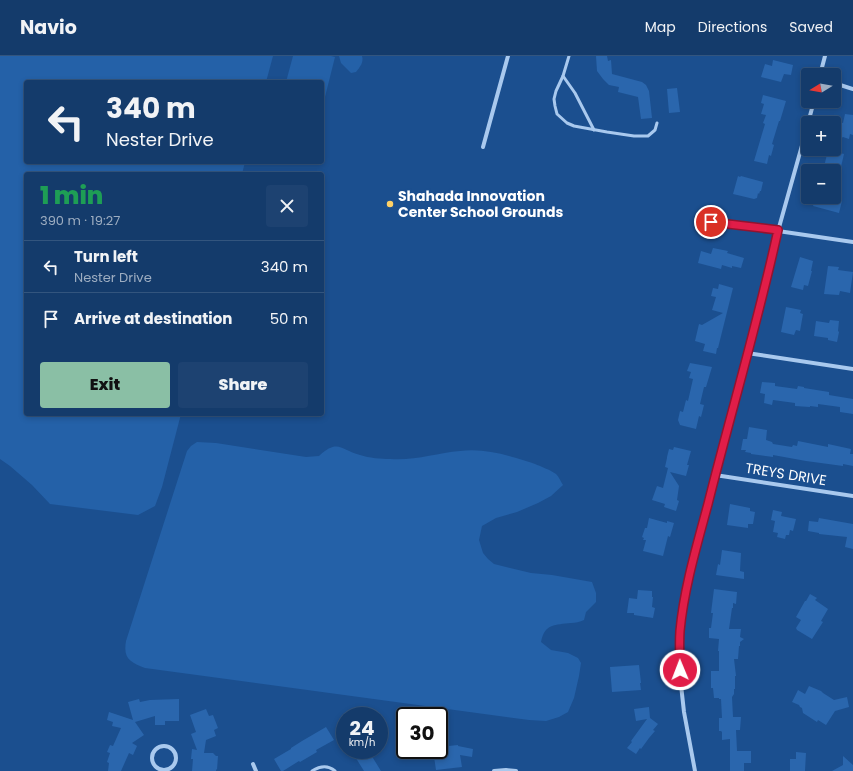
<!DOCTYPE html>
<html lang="en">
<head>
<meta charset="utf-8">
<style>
	:root { --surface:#143b6b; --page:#1d4271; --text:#f1f3f6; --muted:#9dadc1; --line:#33557e; --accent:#8abfa5 }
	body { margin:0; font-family:Poppins,sans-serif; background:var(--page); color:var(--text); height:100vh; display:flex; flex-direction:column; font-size:15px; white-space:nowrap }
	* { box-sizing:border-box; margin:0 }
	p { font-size:13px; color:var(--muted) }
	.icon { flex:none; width:22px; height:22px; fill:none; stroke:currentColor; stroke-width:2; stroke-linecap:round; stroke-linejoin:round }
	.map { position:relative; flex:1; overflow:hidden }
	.details { position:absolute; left:24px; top:116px; width:300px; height:244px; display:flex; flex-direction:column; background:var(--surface); border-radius:4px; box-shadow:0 2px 6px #0003,0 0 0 1px var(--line) }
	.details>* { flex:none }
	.banner { position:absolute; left:24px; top:24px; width:300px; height:84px; border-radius:4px; box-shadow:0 2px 6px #0003,0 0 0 1px var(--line); background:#143b6b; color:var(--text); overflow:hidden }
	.needle { width:26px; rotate:259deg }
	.fabs { position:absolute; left:801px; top:12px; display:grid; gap:8px }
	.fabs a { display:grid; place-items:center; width:40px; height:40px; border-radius:4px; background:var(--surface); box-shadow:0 2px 6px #0003,0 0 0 1px var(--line); font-size:20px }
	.speed { position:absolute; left:336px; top:651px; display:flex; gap:8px; font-size:20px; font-weight:700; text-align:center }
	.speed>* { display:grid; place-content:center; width:52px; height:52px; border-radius:50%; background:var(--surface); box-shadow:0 2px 6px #0003,0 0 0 1px var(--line); line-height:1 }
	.speed small { font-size:10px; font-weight:400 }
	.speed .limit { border:2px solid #111; border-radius:6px; background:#fff; color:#111 }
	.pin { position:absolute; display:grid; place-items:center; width:34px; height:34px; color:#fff; margin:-17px; border:2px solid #fff; border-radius:50%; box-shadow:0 1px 4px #0007 }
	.me { position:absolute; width:44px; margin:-22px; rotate:359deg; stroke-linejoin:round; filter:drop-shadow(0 0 3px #0008) }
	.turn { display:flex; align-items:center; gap:14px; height:84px; padding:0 16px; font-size:18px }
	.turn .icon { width:52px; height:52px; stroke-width:2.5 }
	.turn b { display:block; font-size:28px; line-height:34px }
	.round { display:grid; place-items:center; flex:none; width:42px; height:42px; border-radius:4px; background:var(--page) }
	.head { display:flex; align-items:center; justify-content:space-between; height:68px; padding:0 16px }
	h1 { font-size:24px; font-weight:800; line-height:30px; color:#1e9e55 }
	.cta { display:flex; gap:8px; margin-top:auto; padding:8px 16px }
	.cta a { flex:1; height:46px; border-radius:4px; background:var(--accent); color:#111; font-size:16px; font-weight:800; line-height:46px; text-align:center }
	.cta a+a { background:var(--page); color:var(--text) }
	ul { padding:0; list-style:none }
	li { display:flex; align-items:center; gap:12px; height:52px; padding:0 16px; border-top:1px solid var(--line) }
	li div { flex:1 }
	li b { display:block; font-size:15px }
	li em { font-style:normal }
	header { display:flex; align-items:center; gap:24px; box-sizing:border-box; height:56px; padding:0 20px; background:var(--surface); border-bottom:1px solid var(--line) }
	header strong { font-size:19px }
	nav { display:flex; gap:22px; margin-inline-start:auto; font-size:14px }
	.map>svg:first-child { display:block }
	.green { fill:#2461a8 }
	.building { fill:#2a66ad }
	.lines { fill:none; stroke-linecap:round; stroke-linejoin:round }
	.lane { stroke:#a9c9ee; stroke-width:3 }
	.street { stroke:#a9c9ee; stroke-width:4 }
	.route-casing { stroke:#92132f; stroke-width:10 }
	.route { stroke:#e11d48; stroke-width:7 }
	.poi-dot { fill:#ffd166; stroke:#1b4f8f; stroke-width:1.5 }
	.labels { text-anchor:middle; stroke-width:4; stroke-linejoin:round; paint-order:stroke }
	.poi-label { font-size:14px; font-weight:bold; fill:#fff; stroke:#1b4f8f; text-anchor:start }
	.street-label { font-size:14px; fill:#fff; stroke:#1b4f8f }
</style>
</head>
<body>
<header>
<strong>Navio</strong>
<nav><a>Map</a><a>Directions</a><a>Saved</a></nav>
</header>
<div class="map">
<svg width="853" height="715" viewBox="0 0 853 715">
	<rect width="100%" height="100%" fill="#1b4f8f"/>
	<g class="green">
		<polygon points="0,0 273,0 266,26 26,26 26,106 245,106 242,118 26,118 26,358 181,358 162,431 155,450 138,459 50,448 32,429 10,410 0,403"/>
		<polygon points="293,0 331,0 335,1 322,53 322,26 286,26"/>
		<path d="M339 0H362C364 6 360 11 356 16L351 17 341 7Z"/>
		<path d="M197 386 216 387 306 401 319 400C338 382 341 394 360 399 369 402 381 403 390 403 414 405 437 397 460 395 482 392 504 398 526 405 533 407 551 414 556 418 559 421 561 426 563 429L551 440 538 447 517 456 496 462 482 470 479 484 483 497 488 503 494 508 531 517 552 519 592 526 596 537V546L586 556 584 564C580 566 575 567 571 567 555 569 545 567 541 586L551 594 568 597 578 602 581 607 579 620 574 642 568 656 559 661 546 665 529 664 145 612C130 606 123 603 126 585L187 395 191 390Z"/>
	</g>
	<g class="building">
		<polygon points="596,0 607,0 608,5 611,4 612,18 642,26 646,29 649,35 652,62 641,63 638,41 618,36 619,31 609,29 603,23 597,15"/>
		<polygon points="773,4 793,9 791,19 784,18 781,26 761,21 765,8 772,10"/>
		<polygon points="677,32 680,56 669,57 667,33"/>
		<polygon points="763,39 786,45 780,65 779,65 772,88 774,89 771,100 769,99 767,108 754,105 765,68 763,67 766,59 761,58 764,48 761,47"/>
		<polygon points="845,58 853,59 853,79 850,78 849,83 843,81 840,83 839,80 834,79 834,70 835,65 843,67"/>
		<polygon points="828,94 844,98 840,115 823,115"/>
		<polygon points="738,120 740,121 741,120 763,126 761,135 760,135 759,138 758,137 757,142 754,143 733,138"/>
		<polygon points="816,141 824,141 842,145 839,157 813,150"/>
		<polygon points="713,192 728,195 727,197 744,202 741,212 732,210 732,212 722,209 721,213 698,207 701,195 711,198"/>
		<polygon points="800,201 813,205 811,215 812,215 808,230 804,229 803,234 791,231"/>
		<polygon points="828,210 839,211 838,214 853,216 850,237 840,235 839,239 824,238"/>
		<polygon points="719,228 733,232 718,292 717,292 716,298 703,295 705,288 695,285 699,268 702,269 723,257 712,254 716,241 711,240 713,232 718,233"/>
		<polygon points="786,251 801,254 800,257 803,258 800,275 796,274 794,279 781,276"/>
		<polygon points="830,264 839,265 838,275 839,276 837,286 828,284 828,282 814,280 816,265 829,267"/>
		<polygon points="690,307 712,311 706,331 704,331 700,348 704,349 701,361 699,360 696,373 680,369 678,364 680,355 683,356 686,344 688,345 693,323 689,322 691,316 687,315"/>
		<polygon points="762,326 775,327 775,330 797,333 798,330 804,331 804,332 829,336 829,339 853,343 853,358 840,356 840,351 818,348 818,351 810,350 810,351 795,350 795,347 773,344 772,349 764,347 765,338 760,337"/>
		<polygon points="749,371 767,374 766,384 772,386 773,388 792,391 793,389 797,390 798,385 828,391 828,388 851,393 850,398 853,398 853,410 843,408 843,410 806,405 773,399 773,401 751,398 751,397 745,396 746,394 741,394 743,383 747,383"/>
		<polygon points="674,391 691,395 687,409 689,409 686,420 670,416 679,430 677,444 679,445 676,455 664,451 665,448 652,444 657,430 663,432 668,412 665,411 667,402 667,401 669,393 673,394"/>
		<polygon points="730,448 750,452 750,455 755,456 753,468 748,468 748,472 727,469"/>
		<polygon points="773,454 782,456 781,460 796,463 793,475 790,474 789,479 786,479 785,483 777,481 778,477 773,476 775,465 771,464"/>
		<polygon points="649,462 667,467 667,465 674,467 670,481 668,480 663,500 643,495 646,484 643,484 644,482 642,481 645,472 647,472"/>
		<polygon points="819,462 853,468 853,493 845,491 847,481 819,478 819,477 808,475 809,465 818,466"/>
		<polygon points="722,494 741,497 740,515 744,516 744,523 716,519 718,508 720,509"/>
		<polygon points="714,533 737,536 736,548 733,547 733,552 732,552 729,573 741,573 740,581 744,583 740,586 740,590 739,590 738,603 734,603 736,620 735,620 735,633 734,633 734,638 732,641 733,661 741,661 740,674 736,674 737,695 751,695 751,707 744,707 744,715 730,715 730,683 722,684 722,676 721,675 719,675 719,662 722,662 721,643 719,643 719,642 714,642 713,632 711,632 711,615 719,615 719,595 718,595 719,583 709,582 709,572 711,572 713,557 711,557"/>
		<polygon points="638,534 652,535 652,541 653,541 652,551 655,552 653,562 634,559 634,557 627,557 629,542 637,543"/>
		<polygon points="810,538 817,542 815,544 828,553 821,565 823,566 812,583 797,574 796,572 801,564 796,561 805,545 806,545"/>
		<polygon points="639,609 641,627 640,627 641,634 612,636 610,611"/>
		<polygon points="809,630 821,635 823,637 834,644 847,641 849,651 835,655 826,669 818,664 817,666 803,657 802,652 800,651 799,649 792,646 798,634 805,638"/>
		<polygon points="139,643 140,646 150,644 179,643 179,665 165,665 165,669 155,669 155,660 135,666 144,679 132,687 137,690 133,699 129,697 121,715 108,715 109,707 107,706 110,697 107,696 110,689 113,690 121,672 112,670 113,666 107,664 109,656 133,664 128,646"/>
		<polygon points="649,651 650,662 658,668 653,674 655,675 649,682 641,693 640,692 636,698 627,692 632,686 631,685 647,663 636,665 634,653"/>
		<polygon points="206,653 209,660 213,659 218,672 214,674 216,680 206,684 204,697 213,697 216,700 218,700 217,714 216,713 216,715 192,715 193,703 191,703 192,693 197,694 191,678 196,676 190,659"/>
		<polygon points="326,671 334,684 316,694 317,696 300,706 299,705 283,715 281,715 274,703 291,693 291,692 302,685"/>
		<polygon points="458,689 458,690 473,693 472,701 460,699 462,711 436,714 433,694 439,694 439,691"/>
		<polygon points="356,694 368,694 381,715 364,715 354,699 358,697"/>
		<polygon points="796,696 806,697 805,715 790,715 790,703 796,703"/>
		<polygon points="843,700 853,709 853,715 832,715 843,709"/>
	</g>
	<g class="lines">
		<g class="lane">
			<polyline points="569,0 563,20 556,35 554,43 555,50 557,58 567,67 574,70 607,76 634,80 648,80 655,74 657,67"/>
			<polyline points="563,20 575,37 594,74"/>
			<path d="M312 715C320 710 328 709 335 715"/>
		</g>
		<g class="street">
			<polyline points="820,19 825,0"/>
			<polyline points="834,27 853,33"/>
			<polyline points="808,67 814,45"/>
			<polyline points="483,91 508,0"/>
			<polyline points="711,166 778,175 853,186"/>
			<polyline points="747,297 853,313"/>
			<polyline points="715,419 853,440"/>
			<circle cx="164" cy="702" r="12"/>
			<polyline points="253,708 256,715"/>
			<polyline points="494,715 506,714 516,715"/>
			<polyline points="695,715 684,656 681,629 680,599 680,575 684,550 690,520 715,419 768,219 778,175 808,68"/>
		</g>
	</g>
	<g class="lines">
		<g class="route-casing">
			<path id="route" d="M680 614C680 601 679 588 680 575 684 532 697 489 708 448 731 356 758 266 778 174L711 166"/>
		</g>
		<use href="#route" class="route"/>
	</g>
	<circle class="poi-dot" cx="390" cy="148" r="4"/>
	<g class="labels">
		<g class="poi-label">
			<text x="398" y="145">Shahada Innovation<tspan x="398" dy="16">Center School Grounds</tspan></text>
		</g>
		<g class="street-label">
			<text transform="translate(786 418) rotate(9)" y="5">TREYS DRIVE</text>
		</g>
	</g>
</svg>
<div class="fabs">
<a><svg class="needle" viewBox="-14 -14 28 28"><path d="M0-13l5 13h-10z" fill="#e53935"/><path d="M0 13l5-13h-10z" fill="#9dadc1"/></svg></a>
<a>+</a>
<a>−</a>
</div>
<div class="speed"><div>24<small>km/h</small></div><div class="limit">30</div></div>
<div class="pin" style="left:711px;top:166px;background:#d93025"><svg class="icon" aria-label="arrive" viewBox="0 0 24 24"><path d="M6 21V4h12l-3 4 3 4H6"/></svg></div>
<svg class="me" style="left:680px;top:614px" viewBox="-20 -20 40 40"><circle r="17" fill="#e11d48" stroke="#fff" stroke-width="3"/><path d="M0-11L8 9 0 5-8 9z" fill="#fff"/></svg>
<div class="banner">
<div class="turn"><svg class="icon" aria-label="left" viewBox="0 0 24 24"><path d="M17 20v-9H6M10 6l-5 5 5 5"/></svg><div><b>340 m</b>Nester Drive</div></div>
</div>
<section class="details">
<div class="head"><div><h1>1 min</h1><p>390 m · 19:27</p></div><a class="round"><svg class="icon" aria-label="close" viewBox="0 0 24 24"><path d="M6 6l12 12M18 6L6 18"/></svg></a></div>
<ul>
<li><svg class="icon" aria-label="left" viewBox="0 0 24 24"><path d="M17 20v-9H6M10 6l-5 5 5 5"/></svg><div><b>Turn left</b><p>Nester Drive</p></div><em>340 m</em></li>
<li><svg class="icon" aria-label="arrive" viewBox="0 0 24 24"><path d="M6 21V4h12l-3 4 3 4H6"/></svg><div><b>Arrive at destination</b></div><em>50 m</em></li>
</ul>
<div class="cta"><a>Exit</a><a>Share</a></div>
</section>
</div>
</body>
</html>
